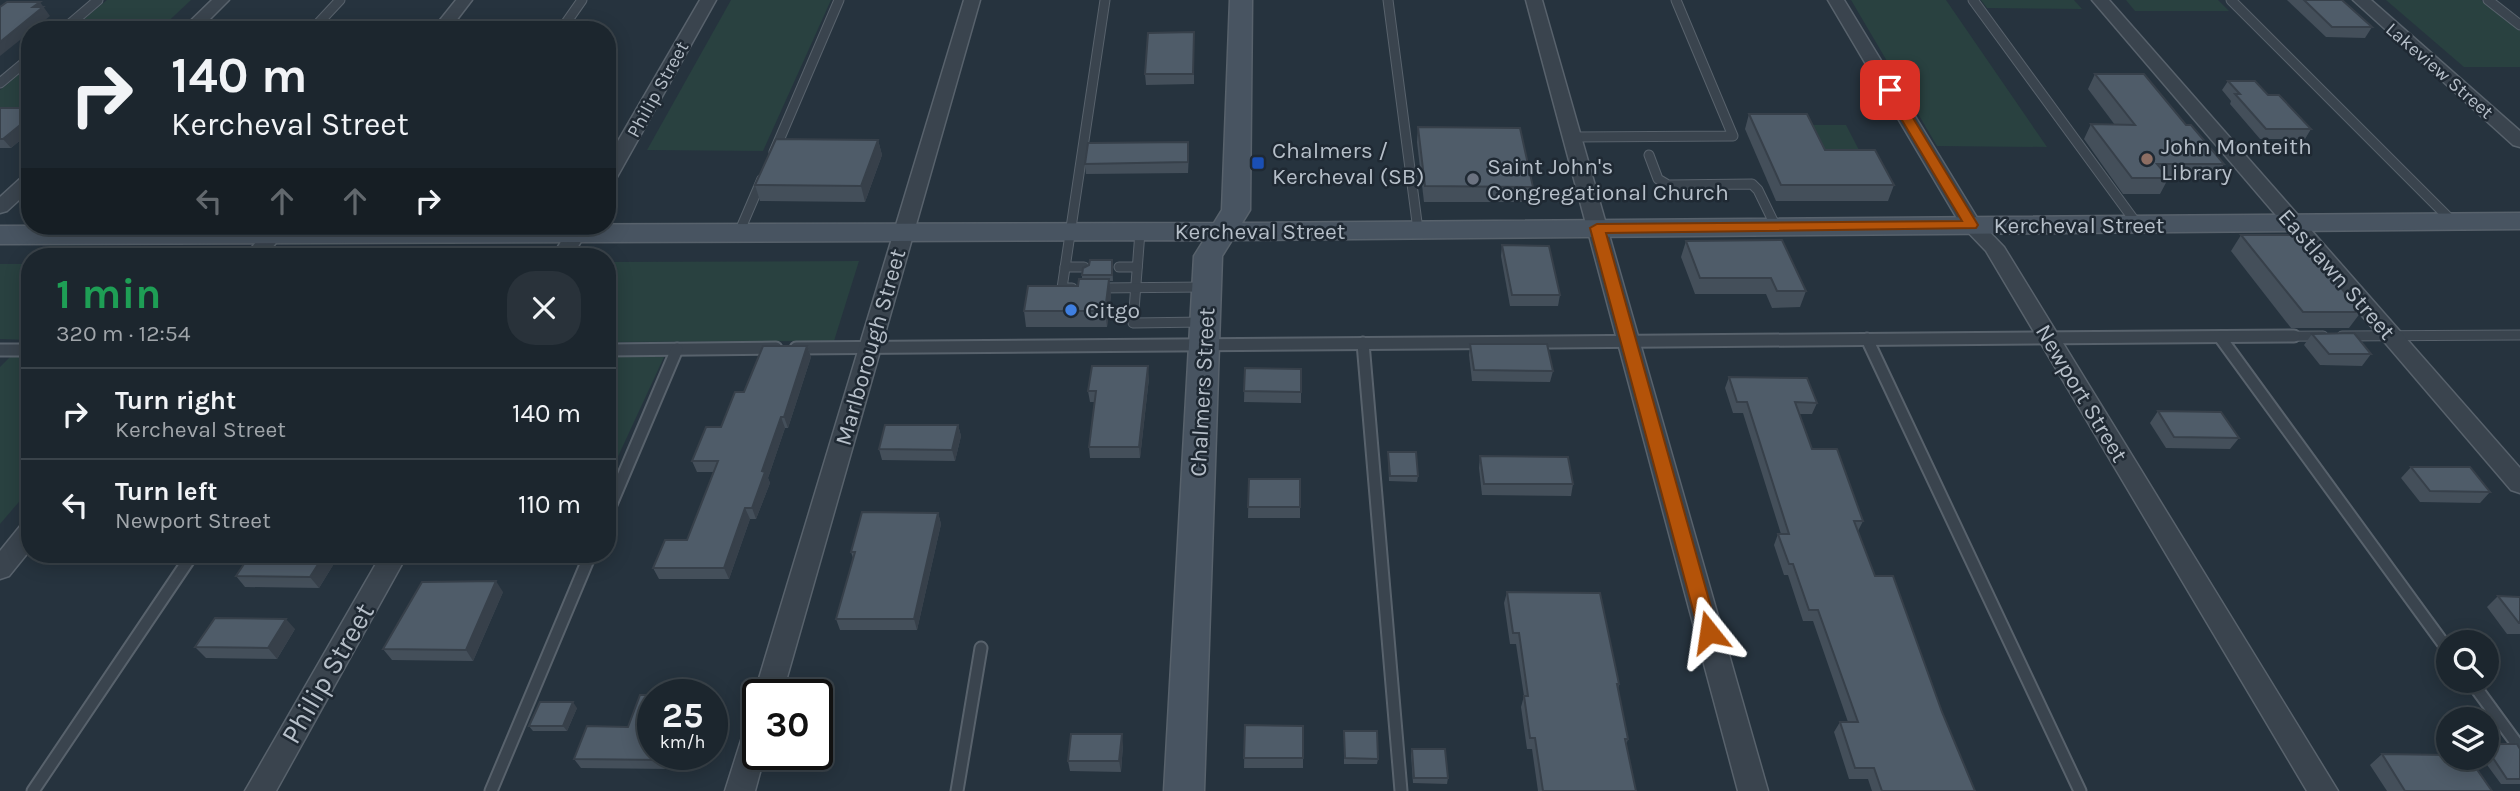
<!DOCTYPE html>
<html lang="en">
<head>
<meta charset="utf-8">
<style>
	:root { --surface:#1c262e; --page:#29323a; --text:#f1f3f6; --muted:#a0a5aa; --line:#3a434a }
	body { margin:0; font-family:Karla,sans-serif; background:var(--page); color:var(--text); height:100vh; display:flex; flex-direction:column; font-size:26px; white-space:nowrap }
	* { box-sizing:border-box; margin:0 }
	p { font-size:23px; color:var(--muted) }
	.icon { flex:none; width:38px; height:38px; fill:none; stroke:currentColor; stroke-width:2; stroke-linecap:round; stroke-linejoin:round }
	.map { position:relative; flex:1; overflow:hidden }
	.details { position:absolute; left:21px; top:248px; width:595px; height:315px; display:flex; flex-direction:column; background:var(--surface); border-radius:28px; box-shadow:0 4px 18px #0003,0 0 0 2px var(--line) }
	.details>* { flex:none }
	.banner { position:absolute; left:21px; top:21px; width:595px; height:214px; border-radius:28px; box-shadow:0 4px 18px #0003,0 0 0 2px var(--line); background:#1c262e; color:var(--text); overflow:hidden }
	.tools { position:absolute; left:2436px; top:630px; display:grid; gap:14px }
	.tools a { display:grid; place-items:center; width:63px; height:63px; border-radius:50%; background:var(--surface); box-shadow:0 4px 18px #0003,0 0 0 2px var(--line); font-size:35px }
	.speed { position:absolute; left:637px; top:679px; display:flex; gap:14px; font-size:35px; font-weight:700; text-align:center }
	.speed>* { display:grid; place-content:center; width:91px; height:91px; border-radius:50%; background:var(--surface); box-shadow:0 4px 18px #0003,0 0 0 2px var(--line); line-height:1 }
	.speed small { font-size:18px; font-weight:400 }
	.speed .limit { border:4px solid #111; border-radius:10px; background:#fff; color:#111 }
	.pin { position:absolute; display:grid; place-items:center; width:60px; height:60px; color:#fff; margin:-30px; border-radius:14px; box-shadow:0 4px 10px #0006 }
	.me { position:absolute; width:77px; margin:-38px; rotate:345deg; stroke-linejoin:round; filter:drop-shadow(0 0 5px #0008) }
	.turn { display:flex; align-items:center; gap:24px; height:147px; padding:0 35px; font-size:32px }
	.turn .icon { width:91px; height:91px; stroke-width:2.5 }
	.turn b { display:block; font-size:49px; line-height:60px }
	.lanes { display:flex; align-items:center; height:66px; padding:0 35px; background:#0003; justify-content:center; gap:35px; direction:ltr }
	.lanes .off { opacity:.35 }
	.round { display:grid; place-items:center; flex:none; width:74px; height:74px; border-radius:28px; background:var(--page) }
	.summary { display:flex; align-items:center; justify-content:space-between; height:119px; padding:0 35px }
	h1 { font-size:42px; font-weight:700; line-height:52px; color:#1e9e55 }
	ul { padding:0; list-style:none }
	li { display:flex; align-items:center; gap:21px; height:91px; padding:0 35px; border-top:2px solid var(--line) }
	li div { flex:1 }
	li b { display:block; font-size:26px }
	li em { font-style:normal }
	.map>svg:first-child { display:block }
	.green { fill:#294140 }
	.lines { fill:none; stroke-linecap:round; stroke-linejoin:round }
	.lane-far1-casing { stroke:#58626c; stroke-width:11 }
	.lane-casing { stroke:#58626c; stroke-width:15 }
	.street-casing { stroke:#58626c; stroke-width:3 }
	.secondary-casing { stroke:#58626c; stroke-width:3 }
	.lane-far1 { stroke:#3a444e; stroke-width:9 }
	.lane { stroke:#3a444e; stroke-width:11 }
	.street { fill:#3a444e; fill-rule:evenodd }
	.secondary { fill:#485461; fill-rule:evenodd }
	.wall { fill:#444f5a }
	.shaded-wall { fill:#37404a }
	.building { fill:#4f5c69; stroke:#37404a; stroke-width:2 }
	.route { fill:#b45309; stroke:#753606; stroke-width:2 }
	.education-dot { fill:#8d6e63; stroke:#1f2933; stroke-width:2.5 }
	.transit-dot { fill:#1a4fb4; stroke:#1f2933; stroke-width:2.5 }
	.worship-dot { fill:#6b7280; stroke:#1f2933; stroke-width:2.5 }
	.shop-dot { fill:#3f7fe0; stroke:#1f2933; stroke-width:2.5 }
	.labels { text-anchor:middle; stroke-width:5; stroke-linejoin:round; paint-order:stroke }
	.far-street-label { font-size:19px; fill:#b6bfc9; stroke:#1f2933 }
	.poi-label { font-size:23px; fill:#b6bfc9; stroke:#1f2933; text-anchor:start }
	.street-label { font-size:23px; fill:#b6bfc9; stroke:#1f2933 }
	.near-street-label { font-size:28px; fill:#b6bfc9; stroke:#1f2933 }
</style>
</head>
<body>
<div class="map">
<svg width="2520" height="791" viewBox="0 0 2520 791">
	<rect width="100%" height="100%" fill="#26333e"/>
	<g class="green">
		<polygon points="107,0 191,0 159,30 71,30"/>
		<polygon points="731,0 831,0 763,151 647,150"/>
		<polygon points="1851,0 1946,0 2047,147 1937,146"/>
		<polygon points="1981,0 2074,0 2082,9 1987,8"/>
		<polygon points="2126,0 2218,0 2229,11 2135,11"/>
		<polygon points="2386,0 2481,0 2520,31 2520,67 2464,67"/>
		<polygon points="30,65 30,116 0,116 0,90"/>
		<polygon points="1811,125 1846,125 1860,152 1824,152"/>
		<polygon points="859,261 834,341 607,342 607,262"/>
		<polygon points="0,264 30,264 30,340 0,339"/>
		<polygon points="10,357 30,357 30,489 0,524 0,367"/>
		<polygon points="607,357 664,357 615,463 607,462"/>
	</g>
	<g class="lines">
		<g class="lane-far1-casing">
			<g id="lane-far1">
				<polyline points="1388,0 1418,230"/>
				<polyline points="1973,0 2137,224"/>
				<polyline points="2231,0 2452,221"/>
				<polyline points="2488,0 2520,25"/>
				<polyline points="63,30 98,0"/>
				<polyline points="312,30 340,0"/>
				<polyline points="561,30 582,0"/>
				<polyline points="0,83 30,58"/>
				<polyline points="1572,137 1733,136 1676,0"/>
				<polyline points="607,150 623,150"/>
				<polyline points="774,152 839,0"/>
				<polyline points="1649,155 1658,179 1668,185 1752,184 1758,190 1776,227"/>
				<polyline points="1140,232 1133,323 1204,322"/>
				<polyline points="738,235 762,179"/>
				<polyline points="1065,267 1084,267"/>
				<polyline points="1119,267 1137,267"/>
				<polyline points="1072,288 1062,288 1105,0"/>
				<polyline points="1099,288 1205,287"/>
				<polyline points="2342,336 2520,335"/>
				<polyline points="2072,338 2323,336"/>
			</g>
		</g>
		<g class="lane-casing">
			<g id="lane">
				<polyline points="2220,337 2448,650"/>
				<polyline points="1867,339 2080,791"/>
				<polyline points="1363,343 1401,791"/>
				<polyline points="796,348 2294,336"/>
				<polyline points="0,350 30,350"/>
				<polyline points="607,350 776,348"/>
				<polyline points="607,514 677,349"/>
				<polyline points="2471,681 2520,748"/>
				<polyline points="33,791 192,555"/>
				<polyline points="491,791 590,555"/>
				<polyline points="957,791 981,648"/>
			</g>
		</g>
		<g class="street-casing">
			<g id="street">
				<polygon points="212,0 229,0 199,30 181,30"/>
				<polygon points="456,0 472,0 449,30 432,30"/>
				<polygon points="700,0 716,0 617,177 607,183 607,160"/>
				<polygon points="964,0 980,0 782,695 758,695 758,703 754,695"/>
				<polygon points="1526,0 1542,0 1768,791 1738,791"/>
				<polygon points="1828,0 1844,0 1979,221 2004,247 2338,791 2307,791 1986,251 1961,225"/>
				<polygon points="2092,0 2109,0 2520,468 2520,493 2511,490"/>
				<polygon points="2353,0 2371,0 2520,131 2520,147 2513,145"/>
				<polygon points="30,174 30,190 7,211 0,213 0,197 23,176"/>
				<polygon points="269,226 289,226 265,257 244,257"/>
				<polygon points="570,226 590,226 572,257 552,257"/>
				<polygon points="30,522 30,550 9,576 0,579 0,551 21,525"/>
				<polygon points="381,555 407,555 276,791 245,791"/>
				<polygon points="758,719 758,754 765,754 755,791 725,791 744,731 748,722"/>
			</g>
		</g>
		<g class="secondary-casing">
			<polygon id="secondary" points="1230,0 1252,0 1250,210 1242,223 2520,213 2520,229 1232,240 1222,256 1204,791 1164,791 1194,256 1204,240 0,244 0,226 1214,223 1222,210"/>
		</g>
		<use href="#lane-far1" class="lane-far1"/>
		<use href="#lane" class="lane"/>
		<use href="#street" class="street"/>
		<use href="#secondary" class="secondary"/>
	</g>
	<g class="wall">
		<polygon points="2287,0 2342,0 2372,27 2365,38 2326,37"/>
		<polygon points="1194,43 1194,84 1146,85 1145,74"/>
		<polygon points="2095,74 2186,125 2224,164 2215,179 2168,179 2160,194 2123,194 2084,139 2091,124 2115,125 2088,89"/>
		<polygon points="2228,81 2268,95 2311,129 2305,139 2260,139 2230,104 2231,101 2222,90"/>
		<polygon points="0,108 30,108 30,132 11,148 0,148"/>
		<polygon points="1749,114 1825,150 1894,185 1888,201 1776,201 1745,129"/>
		<polygon points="1418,127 1533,187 1531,202 1424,202 1417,142"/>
		<polygon points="878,140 882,155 865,202 760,201 755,185"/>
		<polygon points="1189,153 1188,173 1086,174 1085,164"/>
		<polygon points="2241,235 2361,312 2349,328 2291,328 2231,251"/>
		<polygon points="1686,241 1806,291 1800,307 1772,308 1766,294 1695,294 1681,257"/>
		<polygon points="1502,245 1560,295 1558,306 1510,306 1501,256"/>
		<polygon points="1112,260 1113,281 1109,281 1111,295 1107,327 1026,327 1024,311 1078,286 1082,279 1082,275"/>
		<polygon points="2312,334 2371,354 2362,366 2320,365 2304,345"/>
		<polygon points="1470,344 1553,371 1550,382 1472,381 1469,355"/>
		<polygon points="807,346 811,357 788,428 785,428 768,478 770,483 756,519 750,519 729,579 659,579 653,568 687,540 714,472 697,472 692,461 721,427"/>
		<polygon points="1245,368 1301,392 1301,403 1244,402"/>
		<polygon points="1729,377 1817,403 1812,414 1799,414 1812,449 1863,521 1858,531 1875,576 1942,712 1975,791 1872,791 1868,779 1849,779 1834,732 1840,722 1848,722 1813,621 1803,621 1788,575 1784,575 1774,545 1778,534 1781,534 1743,413 1733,413 1725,388"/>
		<polygon points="1149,378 1140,458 1090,458 1089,447 1095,402 1090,402 1088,391"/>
		<polygon points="2158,411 2239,438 2230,449 2166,448 2150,423"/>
		<polygon points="958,425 961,436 955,461 882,460 879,449"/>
		<polygon points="1388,452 1418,476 1417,482 1389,481"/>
		<polygon points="1480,456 1573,484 1571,496 1482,495 1479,468"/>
		<polygon points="2411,467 2490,492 2480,503 2420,502 2401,478"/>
		<polygon points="1249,479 1300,507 1300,518 1248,518"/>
		<polygon points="938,513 941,524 917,630 840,630 836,619 853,558 851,552"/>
		<polygon points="54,555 131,555 130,557 56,556"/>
		<polygon points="338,557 319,588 245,587 236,576"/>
		<polygon points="503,592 473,661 392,660 383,649"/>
		<polygon points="1507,592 1619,684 1618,689 1628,739 1626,745 1636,791 1538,791 1532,749 1527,749 1521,707 1524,696 1516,644 1510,644 1504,603"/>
		<polygon points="2498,596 2520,597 2520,634 2507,634 2487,607"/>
		<polygon points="295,629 277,659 206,658 195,647"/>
		<polygon points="577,708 567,731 533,731 529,726"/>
		<polygon points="1245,725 1303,758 1303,768 1244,768"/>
		<polygon points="1344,731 1378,759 1377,764 1344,764"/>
		<polygon points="2487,744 2520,749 2520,784 2501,784 2482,758 2487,758"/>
		<polygon points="1123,745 1121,772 1070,771 1068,761"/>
		<polygon points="1412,749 1448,778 1447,784 1413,783 1411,754"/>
		<polygon points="653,754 674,754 669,769 581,768 574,759"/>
		<polygon points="2382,754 2492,791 2387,791 2370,765"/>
	</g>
	<g class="shaded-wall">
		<polygon points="40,2 50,16 33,30 30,30 30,32 0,56 0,42 33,7"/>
		<polygon points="30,117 30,132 11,148 3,139"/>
		<polygon points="878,140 882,155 865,202 861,186"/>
		<polygon points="437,249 441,257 431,257"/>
		<polygon points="1109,279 1111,295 1107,327 1105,311"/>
		<polygon points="807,346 811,357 788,428 784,417"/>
		<polygon points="1148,366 1149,378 1140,458 1139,447"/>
		<polygon points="781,417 785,428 768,478 770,483 756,519 752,508 762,471"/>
		<polygon points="958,425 961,436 955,461 952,450"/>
		<polygon points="745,508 750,519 729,579 724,568"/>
		<polygon points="938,513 941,524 917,630 914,619"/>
		<polygon points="324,555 336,555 338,557 319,588 310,577"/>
		<polygon points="496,581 503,592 473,661 466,650"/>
		<polygon points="286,619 295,629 277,659 268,648"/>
		<polygon points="573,702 577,708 567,731 563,726"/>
		<polygon points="1122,734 1123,745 1121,772 1119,761"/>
		<polygon points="665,754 674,754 669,769 663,760"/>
	</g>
	<g class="building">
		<polygon points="2304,0 2342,0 2372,27 2332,27"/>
		<polygon points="7,2 40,2 33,7 43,7 0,42 0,7"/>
		<polygon points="1194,32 1193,74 1145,74 1148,33"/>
		<polygon points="2095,74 2144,74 2186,125 2191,125 2224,164 2157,164 2169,178 2132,178 2091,124 2135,125"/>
		<polygon points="2228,81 2255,81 2268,95 2279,95 2311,129 2266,129 2235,94 2240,94"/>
		<polygon points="0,108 30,108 30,117 3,139 0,139"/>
		<polygon points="1749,114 1807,114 1825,150 1875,150 1894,185 1781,185"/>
		<polygon points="1418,127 1520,128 1533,187 1425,186"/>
		<polygon points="776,139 878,140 861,186 755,185"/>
		<polygon points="1188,142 1188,162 1085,164 1088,143"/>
		<polygon points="2241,235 2297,235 2361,312 2303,312"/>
		<polygon points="1782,240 1806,291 1777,291 1771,278 1700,278 1686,241"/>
		<polygon points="1502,245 1549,246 1560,295 1512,295"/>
		<polygon points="388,249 437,249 431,257 382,257"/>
		<polygon points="1090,260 1112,260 1112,275 1082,275 1083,268 1089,265"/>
		<polygon points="1079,279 1109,279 1105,311 1024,311 1028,286 1078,286"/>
		<polygon points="2354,333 2371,354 2329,354 2312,334"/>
		<polygon points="1470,344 1547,344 1553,371 1474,370"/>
		<polygon points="763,346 807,346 784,417 781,417 762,471 765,472 752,508 745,508 724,568 653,568 665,540 687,540 718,461 692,461 706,427 721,427 735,392 744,392"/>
		<polygon points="1092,366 1148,366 1139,447 1089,447 1096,391 1088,391"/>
		<polygon points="1245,368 1301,369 1301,392 1244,391"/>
		<polygon points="1729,377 1807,378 1817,403 1795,402 1812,449 1837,449 1863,521 1854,521 1875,576 1893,576 1942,712 1975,791 1882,791 1874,768 1855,768 1840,722 1858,722 1818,610 1809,610 1793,564 1789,564 1778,534 1789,534 1747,402 1737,402"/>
		<polygon points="2158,411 2221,412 2239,438 2174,437"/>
		<polygon points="885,425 958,425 952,450 879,449"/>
		<polygon points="1388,452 1416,452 1418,476 1390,476"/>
		<polygon points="1480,456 1568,457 1573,484 1484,484"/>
		<polygon points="2411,467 2470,467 2490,492 2430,491"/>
		<polygon points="1249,479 1300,479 1300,507 1248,507"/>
		<polygon points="862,512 938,513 914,619 836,619 855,552 851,552"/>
		<polygon points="250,555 324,555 310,577 236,576"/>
		<polygon points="496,581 466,650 383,649 422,582"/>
		<polygon points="1507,592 1600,593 1619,684 1617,684 1628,739 1625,739 1636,791 1543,791 1535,738 1530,738 1524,696 1528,696 1519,633 1513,633"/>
		<polygon points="2498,596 2520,597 2520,623 2519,623"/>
		<polygon points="215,618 286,619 268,648 195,647"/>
		<polygon points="640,695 653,695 653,754 665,754 663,760 574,759 587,726 628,727"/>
		<polygon points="540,702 573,702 563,726 529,726"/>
		<polygon points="1245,725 1303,726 1303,758 1244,758"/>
		<polygon points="1344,731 1377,731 1378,759 1345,758"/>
		<polygon points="1071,734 1122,734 1119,761 1068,761"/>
		<polygon points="2487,744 2517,744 2520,749 2520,779 2507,779 2487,749"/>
		<polygon points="1412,749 1445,749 1448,778 1414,778"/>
		<polygon points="2382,754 2448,755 2448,758 2469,758 2492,791 2405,791"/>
	</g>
	<polygon class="route" points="1890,86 1896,90 1978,225 1976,228 1606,233 1718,632 1715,638 1709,640 1702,638 1699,632 1590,228 1597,224 1962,221 1884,90"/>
	<circle class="education-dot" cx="2147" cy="159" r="7"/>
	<rect class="transit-dot" x="1251" y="156" width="14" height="14" rx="3.5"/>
	<circle class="worship-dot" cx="1473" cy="179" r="7"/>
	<circle class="shop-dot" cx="1071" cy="310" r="7"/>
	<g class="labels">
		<g class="far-street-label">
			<text transform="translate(2440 70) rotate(41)" y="7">Lakeview Street</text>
			<text transform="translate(657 89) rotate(-61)" y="7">Philip Street</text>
		</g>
		<g class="poi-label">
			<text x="2161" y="154">John Monteith<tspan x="2161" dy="26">Library</tspan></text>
			<text x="1272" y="158">Chalmers /<tspan x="1272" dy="26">Kercheval (SB)</tspan></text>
			<text x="1487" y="174">Saint John's<tspan x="1487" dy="26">Congregational Church</tspan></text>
			<text x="1085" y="318">Citgo</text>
		</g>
		<g class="street-label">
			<text x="2079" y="233">Kercheval Street</text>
			<text x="1260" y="239">Kercheval Street</text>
			<text transform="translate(2337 274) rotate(49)" y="8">Eastlawn Street</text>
			<text transform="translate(870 347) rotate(-74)" y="8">Marlborough Street</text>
			<text transform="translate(1202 392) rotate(-87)" y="8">Chalmers Street</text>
			<text transform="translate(2082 393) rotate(59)" y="8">Newport Street</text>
		</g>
		<g class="near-street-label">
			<text transform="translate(327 673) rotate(-60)" y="10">Philip Street</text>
		</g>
	</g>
</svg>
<div class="tools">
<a><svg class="icon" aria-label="search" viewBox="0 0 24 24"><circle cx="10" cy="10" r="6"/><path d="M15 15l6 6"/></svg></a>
<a><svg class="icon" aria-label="layers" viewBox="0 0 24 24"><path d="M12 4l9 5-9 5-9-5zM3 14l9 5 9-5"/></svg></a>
</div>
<div class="speed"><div>25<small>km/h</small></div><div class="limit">30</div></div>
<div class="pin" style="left:1890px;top:90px;background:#d93025"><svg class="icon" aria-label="arrive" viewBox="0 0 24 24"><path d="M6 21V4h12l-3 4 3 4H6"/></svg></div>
<svg class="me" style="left:1709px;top:632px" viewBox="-20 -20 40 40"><path d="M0-17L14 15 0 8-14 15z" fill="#b45309" stroke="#fff" stroke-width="4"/></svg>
<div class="banner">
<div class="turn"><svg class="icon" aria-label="right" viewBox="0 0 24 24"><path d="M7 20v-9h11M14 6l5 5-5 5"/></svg><div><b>140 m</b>Kercheval Street</div></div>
<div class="lanes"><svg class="icon off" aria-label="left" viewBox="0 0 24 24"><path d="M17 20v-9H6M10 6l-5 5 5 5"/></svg><svg class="icon off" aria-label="ahead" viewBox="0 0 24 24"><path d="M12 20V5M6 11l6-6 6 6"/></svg><svg class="icon off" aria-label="ahead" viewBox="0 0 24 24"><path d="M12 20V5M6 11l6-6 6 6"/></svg><svg class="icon" aria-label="right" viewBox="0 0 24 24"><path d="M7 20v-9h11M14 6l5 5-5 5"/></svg></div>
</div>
<section class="details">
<div class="summary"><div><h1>1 min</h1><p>320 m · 12:54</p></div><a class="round"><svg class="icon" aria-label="close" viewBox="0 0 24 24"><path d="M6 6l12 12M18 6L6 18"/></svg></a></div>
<ul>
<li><svg class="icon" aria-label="right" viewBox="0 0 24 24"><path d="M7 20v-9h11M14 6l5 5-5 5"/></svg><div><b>Turn right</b><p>Kercheval Street</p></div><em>140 m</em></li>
<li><svg class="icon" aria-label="left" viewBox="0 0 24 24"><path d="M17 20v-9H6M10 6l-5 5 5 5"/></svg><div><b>Turn left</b><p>Newport Street</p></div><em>110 m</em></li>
</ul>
</section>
</div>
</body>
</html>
